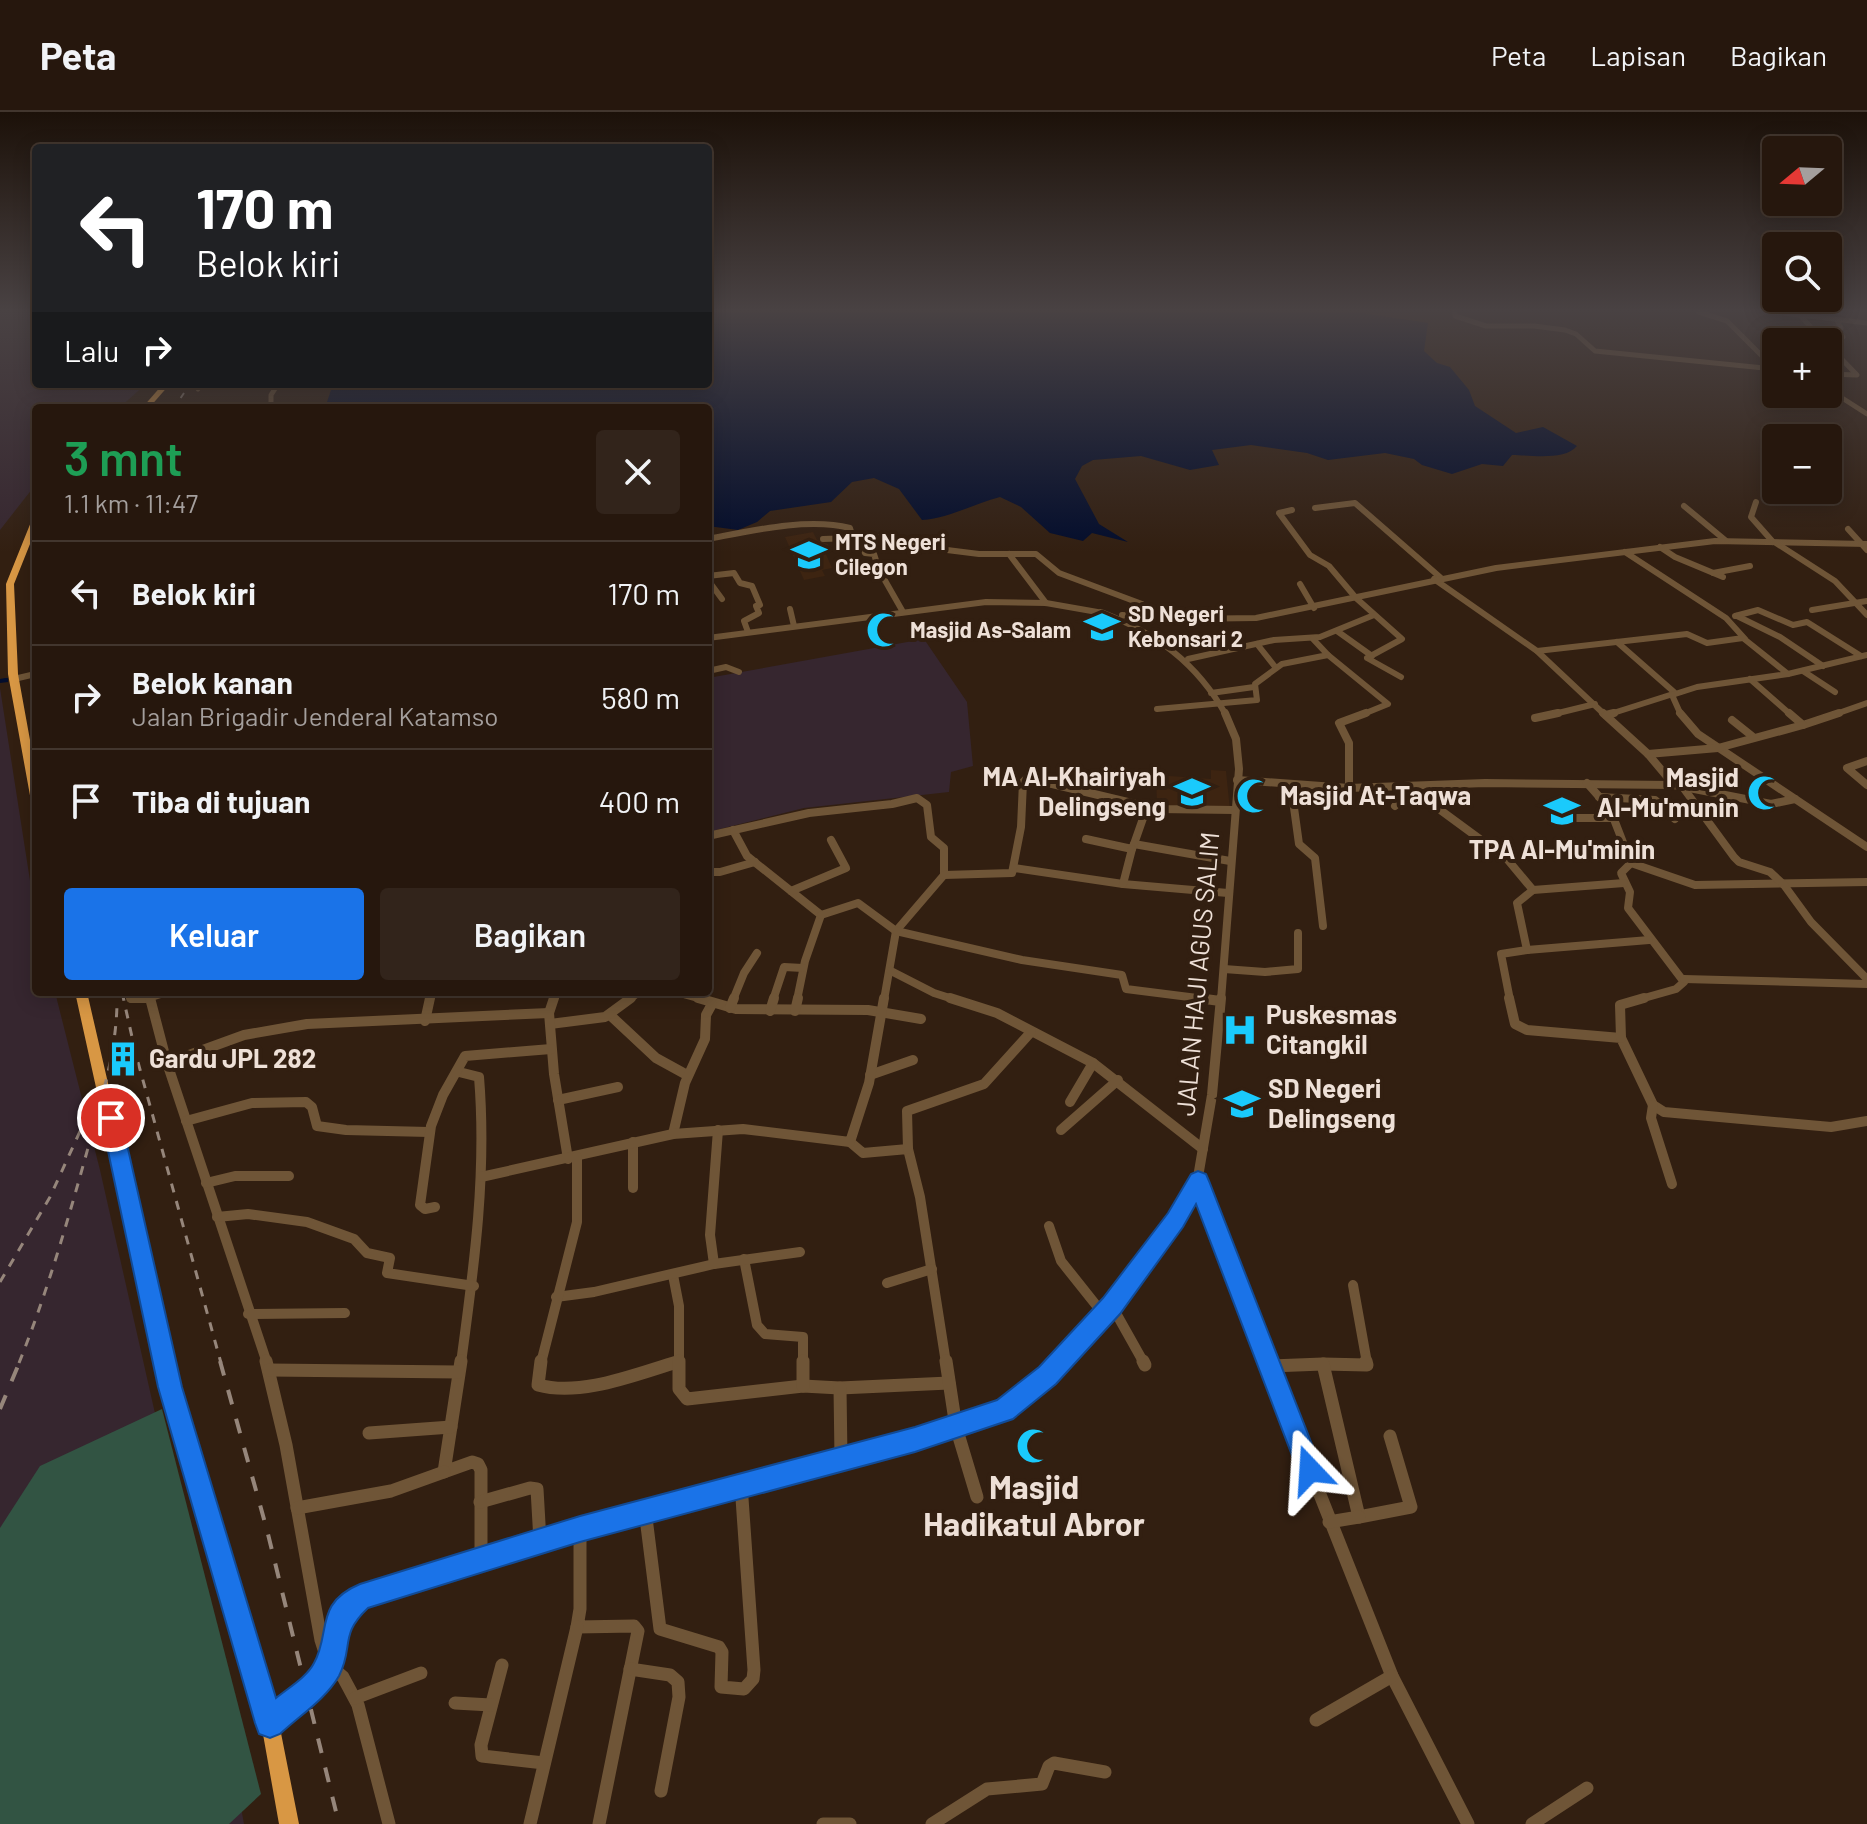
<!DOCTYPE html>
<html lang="id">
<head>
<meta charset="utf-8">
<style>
	:root { --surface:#26170d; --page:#32241b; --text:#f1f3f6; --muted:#a49f9d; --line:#42362e; --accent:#1a73e8 }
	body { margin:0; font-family:Barlow,sans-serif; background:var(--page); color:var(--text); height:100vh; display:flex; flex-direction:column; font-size:30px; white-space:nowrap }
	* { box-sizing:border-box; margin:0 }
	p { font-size:26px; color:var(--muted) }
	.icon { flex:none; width:44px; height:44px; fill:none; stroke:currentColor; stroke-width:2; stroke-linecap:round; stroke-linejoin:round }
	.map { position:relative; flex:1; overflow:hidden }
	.panel { position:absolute; left:32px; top:292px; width:680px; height:592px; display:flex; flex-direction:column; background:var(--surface); border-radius:8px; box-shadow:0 4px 20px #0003,0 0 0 2px var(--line) }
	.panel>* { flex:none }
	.hud { position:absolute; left:32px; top:32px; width:680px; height:244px; border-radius:8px; box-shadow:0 4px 20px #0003,0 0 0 2px var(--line); background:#202124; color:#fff; overflow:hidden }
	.needle { width:52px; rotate:251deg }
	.fabs { position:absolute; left:1762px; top:24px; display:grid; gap:16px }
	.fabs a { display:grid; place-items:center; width:80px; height:80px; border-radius:8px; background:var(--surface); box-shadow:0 4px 20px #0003,0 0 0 2px var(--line); font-size:40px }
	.pin { position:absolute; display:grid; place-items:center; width:68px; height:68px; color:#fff; margin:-34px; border:4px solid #fff; border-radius:50%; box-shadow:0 2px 8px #0007 }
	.me { position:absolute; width:88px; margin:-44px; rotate:340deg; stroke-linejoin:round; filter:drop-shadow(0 0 6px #0008) }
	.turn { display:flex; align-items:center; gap:28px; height:168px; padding:0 32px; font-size:36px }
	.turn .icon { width:104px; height:104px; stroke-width:2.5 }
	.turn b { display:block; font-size:56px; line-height:68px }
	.then { display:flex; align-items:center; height:76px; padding:0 32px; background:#0003; gap:16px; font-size:30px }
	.round { display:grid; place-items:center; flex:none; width:84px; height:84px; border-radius:8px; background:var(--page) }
	.overview { display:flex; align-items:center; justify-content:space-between; height:136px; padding:0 32px }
	h1 { font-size:48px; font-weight:600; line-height:60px; color:#1e9e55 }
	.primary-button { display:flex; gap:16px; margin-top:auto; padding:16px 32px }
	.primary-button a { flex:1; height:92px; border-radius:8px; background:var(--accent); color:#fff; font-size:32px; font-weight:600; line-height:92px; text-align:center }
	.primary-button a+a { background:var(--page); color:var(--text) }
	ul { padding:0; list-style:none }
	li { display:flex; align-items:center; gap:24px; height:104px; padding:0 32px; border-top:2px solid var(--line) }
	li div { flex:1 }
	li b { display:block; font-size:30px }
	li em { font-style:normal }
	header { display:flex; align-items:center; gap:48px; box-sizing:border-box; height:112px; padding:0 40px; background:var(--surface); border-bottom:2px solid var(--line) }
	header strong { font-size:38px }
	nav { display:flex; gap:44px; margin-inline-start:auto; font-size:28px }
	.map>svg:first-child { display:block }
	.built { fill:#3d2411 }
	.industrial { fill:#36262f }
	.green { fill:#325443 }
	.water { fill:#030d2c }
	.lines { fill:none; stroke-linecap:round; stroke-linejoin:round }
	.canal { fill:#030d2c; fill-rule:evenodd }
	.minor-far4 { stroke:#6f5537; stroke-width:5 }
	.minor-far3 { stroke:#6f5537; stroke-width:6 }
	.minor-far2 { stroke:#6f5537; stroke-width:8 }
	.minor-far1 { stroke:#6f5537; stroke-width:10 }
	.minor { stroke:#6f5537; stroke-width:13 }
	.highway { fill:#d89744; fill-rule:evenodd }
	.rail-far2 { stroke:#96867b; stroke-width:2; stroke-dasharray:6 6; stroke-linecap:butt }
	.rail-far1 { stroke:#96867b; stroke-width:3; stroke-dasharray:9 9; stroke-linecap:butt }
	.rail { stroke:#96867b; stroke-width:4; stroke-dasharray:15 15; stroke-linecap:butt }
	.route { fill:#1a73e8; stroke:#114b97; stroke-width:2 }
	.labels { text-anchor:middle; stroke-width:8; stroke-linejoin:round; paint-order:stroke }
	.far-poi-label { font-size:22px; font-weight:bold; fill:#eee0d7; stroke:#321f11; text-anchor:start }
	.poi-label { font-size:26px; font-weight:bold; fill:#eee0d7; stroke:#321f11; text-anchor:start }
	.street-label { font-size:26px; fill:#eee0d7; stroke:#321f11 }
	.near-poi-label { font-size:32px; font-weight:bold; fill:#eee0d7; stroke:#321f11 }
</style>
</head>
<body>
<header>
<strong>Peta</strong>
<nav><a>Peta</a><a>Lapisan</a><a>Bagikan</a></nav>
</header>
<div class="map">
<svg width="1867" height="1712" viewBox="0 0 1867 1712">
	<rect width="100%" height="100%" fill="#321f11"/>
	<g class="built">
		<polygon points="813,420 817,428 828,432 831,439 825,440 832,456 822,458 825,464 804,468 785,425"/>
		<polygon points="1211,658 1226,659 1230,698 1157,692 1156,663 1211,667"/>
	</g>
	<g class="industrial">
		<polygon points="0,200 36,200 36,272 146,272 119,296 36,296 36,372 0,418"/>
		<polygon points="924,527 967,590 973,654 951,660 949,680 804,696 708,720 708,566"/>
		<polygon points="0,576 36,807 36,880 55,880 100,1058 230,1633 244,1712 0,1712"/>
	</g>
	<polygon class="green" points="162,1297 261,1682 229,1712 0,1712 0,1416 40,1354"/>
	<path class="water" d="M708 200H1356L1428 211 1424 239 1437 251 1450 255 1469 278 1475 294 1516 321 1543 315 1577 334C1565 349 1529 343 1512 343L1503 354 1482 352 1452 362 1422 353 1414 347 1385 341 1328 348 1307 341 1251 333 1212 338 1219 353 1190 358 1141 344 1093 348 1082 354 1075 367 1099 412 1128 430 1092 421 1083 429 1050 421 1021 395 1000 385C974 392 949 406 922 408L899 377 874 366 852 370 831 390 770 399 757 410 738 418 708 414V296H325L333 272H708Z"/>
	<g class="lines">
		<polygon class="canal" points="5,566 8,566 8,570 0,571 0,567"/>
		<g class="minor-far4">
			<polyline points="1455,200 1455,204 1486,214 1534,214 1565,218 1576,222 1595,239 1774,257"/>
			<polyline points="1699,200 1727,209 1776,258"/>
			<polyline points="1773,200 1867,211"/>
			<polyline points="1800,203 1824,230"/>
			<polyline points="1831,224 1843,225 1834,216 1841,216 1837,208"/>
			<polyline points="1828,233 1857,263 1828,262"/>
			<polyline points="198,277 202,272"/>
			<polyline points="1828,277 1867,302"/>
			<polyline points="271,296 271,283 278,272"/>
		</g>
		<g class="minor-far3">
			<polyline points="1756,390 1751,405 1773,430"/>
			<polyline points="1684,394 1725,428"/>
			<polyline points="1315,396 1355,391 1441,466"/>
			<polyline points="1292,398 1279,401 1310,443 1329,454 1356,486 1402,527 1367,546 1401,565"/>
			<polyline points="1848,417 1867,438"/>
			<path d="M708 427C750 419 808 405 850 416L853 426 883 425 907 433 979 442H1036L1059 461 1142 492 1145 498 1142 505"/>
			<polyline points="823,427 853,426"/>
			<polyline points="859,427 865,441 874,442 879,458 903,500"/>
			<polyline points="1776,431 1835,469 1867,503"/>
			<polyline points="1660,435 1675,445 1723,465"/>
			<polyline points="1625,440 1726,506 1745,527"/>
			<polyline points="1009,442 1046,491"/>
			<polyline points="1713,461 1750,454"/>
			<polyline points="708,464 734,461 740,471 752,474 760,493 756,494 759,501 744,509 748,520"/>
			<polyline points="1434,467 1537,539 1605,603"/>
			<polyline points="708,468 722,487"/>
			<polyline points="1300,472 1314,496"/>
			<polyline points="790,497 794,514"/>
			<polyline points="1812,498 1867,489"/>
			<path d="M1101 500C1156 521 1197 551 1226 603"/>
			<polyline points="1122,503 1182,507 1256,506 1496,456 1715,429 1867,432"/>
			<polyline points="1735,504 1758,498 1793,513 1807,510 1861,544"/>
			<polyline points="1737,504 1780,525 1823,554"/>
			<polyline points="1337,519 1372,544"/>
			<polyline points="708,526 986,490 1046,491 1103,501"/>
			<polyline points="1617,530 1674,580"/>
			<polyline points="1257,532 1276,556"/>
			<polyline points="1537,539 1687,522 1707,531 1743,526 1788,562"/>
			<polyline points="1328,543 1388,592 1361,603"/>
			<polyline points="1188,547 1274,528 1320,525 1374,503"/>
			<polyline points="708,559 726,555 739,560"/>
			<polyline points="1803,559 1835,580"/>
			<polyline points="14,567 31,563"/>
			<polyline points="1750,567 1791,603"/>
			<polyline points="1211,581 1254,575"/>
			<polyline points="1157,597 1257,588 1255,572 1282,552 1328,543 1313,527"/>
			<polyline points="1550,603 1595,592"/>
			<polyline points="1607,603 1673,582"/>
			<polyline points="1681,603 1672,583 1697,575 1788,562 1867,543"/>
			<polyline points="1833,603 1867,591"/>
		</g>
		<g class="minor-far2">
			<polyline points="1603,601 1648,642 1674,673"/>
			<polyline points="1680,601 1698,622 1867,735"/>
			<polyline points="1789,601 1803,613 1839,601"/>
			<polyline points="1606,603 1614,601"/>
			<polyline points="1535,606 1558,601"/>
			<polyline points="1732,608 1752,624"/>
			<polyline points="1648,642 1718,636 1803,613"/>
			<polyline points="1867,649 1847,656 1867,673"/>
			<polyline points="1237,668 1349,676 1485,671 1674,673 1771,692 1795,687"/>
			<polyline points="1587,671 1610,697 1631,751 1695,773 1867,770"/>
			<polyline points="1291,674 1299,732 1315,746 1323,814"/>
			<polyline points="1682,674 1734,745 1739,750 1770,760 1784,773 1811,810 1867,867"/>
			<polyline points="1409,675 1507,747 1533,778"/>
			<polyline points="1349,676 1349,631 1339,611 1366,601"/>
			<polyline points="1599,685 1655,688 1675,707"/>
			<polyline points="1395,694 1401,688 1398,676"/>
			<polyline points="1147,695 1134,732 1230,749"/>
			<polyline points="1573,706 1614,706"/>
			<polyline points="733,718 747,744 821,803 805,849 797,888"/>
			<polyline points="708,724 809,701 892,692 917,686 927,693 931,725 944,736 944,763 896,819 884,888"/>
			<polyline points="1086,727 1132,737 1134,732"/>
			<polyline points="1631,751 1621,761 1630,780 1628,796 1684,870 1676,877 1637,888"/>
			<polyline points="1014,756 1123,772 1228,781"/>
			<polyline points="708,760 720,760 755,750"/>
			<polyline points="944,763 1012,761 1021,715 1023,670 1027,666 1157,697 1234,698"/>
			<polyline points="1123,772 1132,737"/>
			<polyline points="791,779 846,756 831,728"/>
			<polyline points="821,803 858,791 896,819 1022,848 1122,863 1126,877 1213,888"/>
			<polyline points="1527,838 1649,828"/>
			<polyline points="1224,857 1265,860 1298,857 1298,821"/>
			<polyline points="891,859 934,881 956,888"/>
			<polyline points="1684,867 1867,872"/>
			<polyline points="129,880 131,887 145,887 167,880"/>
			<polyline points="676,880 705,888"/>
			<polyline points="430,888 431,882 437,880"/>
			<polyline points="553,888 556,880"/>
			<polyline points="628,888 639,880"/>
			<polyline points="733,888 744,861 757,841"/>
			<polyline points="773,888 784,855 803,856"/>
			<polyline points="1221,888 1239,657 1236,627 1225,601"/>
			<polyline points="1510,888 1501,842 1527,838 1517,791 1533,778 1624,771"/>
		</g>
		<g class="minor-far1">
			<polyline points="131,886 148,886"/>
			<polyline points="150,886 167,951 267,1251"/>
			<polyline points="698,886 736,897 868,898 921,907"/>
			<polyline points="950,886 997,901 1093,951 1203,1037"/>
			<polyline points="1198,886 1220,889"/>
			<polyline points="1509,886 1515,912 1527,918 1621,926 1653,993 1664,1000 1831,1015 1867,1009"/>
			<polyline points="730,896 734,886"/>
			<polyline points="770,899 774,886"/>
			<polyline points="795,899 798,886"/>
			<polyline points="549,901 554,886"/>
			<polyline points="610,903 656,946 687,963"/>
			<polyline points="425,909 430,886"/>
			<polyline points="550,912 605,905 631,886"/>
			<polyline points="1621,926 1620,893 1644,886"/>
			<polyline points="167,951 244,923 307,912 549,901 554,962 568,1047"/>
			<path d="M459 960 479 965C487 1062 474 1155 461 1251"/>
			<polyline points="870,963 913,948"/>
			<polyline points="558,988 618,975"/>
			<polyline points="1070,990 1093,951"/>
			<polyline points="1653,993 1651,1006 1672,1072"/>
			<polyline points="186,1009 252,991 306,990 312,995 317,1014 346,1018 429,1020"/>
			<polyline points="1061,1018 1118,968"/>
			<polyline points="673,1022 685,971 705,927 706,903 712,892"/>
			<polyline points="633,1030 633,1076"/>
			<polyline points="850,1030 863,1041 908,1037 920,1085 946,1251"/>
			<polyline points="908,1037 907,999 984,972 1031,920"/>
			<polyline points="481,1065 673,1022 743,1017 850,1030 869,971 884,886"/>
			<polyline points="1198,1069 1268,1251"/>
			<polyline points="206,1071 235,1064 289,1064"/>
			<polyline points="435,1095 425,1097 420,1093 431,1014 443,983 465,944 551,937"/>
			<polyline points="217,1105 248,1102 307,1110 354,1127 367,1141 390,1146 387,1161 474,1174"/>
			<polyline points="1049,1114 1061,1149 1104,1203"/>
			<polyline points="744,1147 757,1213 765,1222 803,1225 803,1251"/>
			<polyline points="714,1152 710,1123 718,1018"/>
			<polyline points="673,1163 679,1194 679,1251"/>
			<polyline points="887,1171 932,1157"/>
			<polyline points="1353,1173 1367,1251"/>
			<polyline points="556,1185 594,1180 714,1152 800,1140"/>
			<polyline points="1112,1194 1144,1251"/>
			<polyline points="248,1202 345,1201"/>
			<polyline points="541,1251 577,1110 577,1045"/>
			<polyline points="672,1251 677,1250"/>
			<polyline points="1059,1251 1136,1165 1183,1098 1197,1071 1212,983 1221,886"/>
		</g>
		<g class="minor">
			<polyline points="266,1249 286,1333 321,1528 329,1553 343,1565 358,1593 389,1712"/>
			<polyline points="461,1249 444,1360 472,1350 478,1352 481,1358 481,1447"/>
			<path d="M541 1249 538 1273C581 1285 636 1262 677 1250"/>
			<polyline points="679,1249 679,1277 687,1287 803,1274 840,1276 949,1271"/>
			<polyline points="803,1249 803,1274"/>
			<polyline points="946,1249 956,1315 977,1385"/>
			<polyline points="1143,1249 1145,1253"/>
			<polyline points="1267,1249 1392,1564 1468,1712"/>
			<polyline points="1323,1252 1367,1253 1366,1249"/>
			<polyline points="1271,1254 1323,1252 1359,1405 1411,1395 1390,1324"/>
			<polyline points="269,1258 458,1260"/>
			<polyline points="840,1276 841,1346"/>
			<polyline points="369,1321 451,1315"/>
			<polyline points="480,1390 530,1376 537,1377 540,1429"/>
			<polyline points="297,1396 391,1379 444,1360"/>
			<polyline points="645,1398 660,1517 719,1535 722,1540 721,1575 744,1577 753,1567 754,1558 741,1372"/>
			<polyline points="1329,1410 1359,1405"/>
			<polyline points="580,1417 580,1497 577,1515 634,1514 638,1519 599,1712"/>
			<polyline points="502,1553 481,1633 482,1644 544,1651"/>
			<polyline points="630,1557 670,1563 678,1570 679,1585 661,1679"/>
			<polyline points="355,1586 421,1561"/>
			<polyline points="455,1591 491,1593"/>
			<polyline points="1316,1608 1392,1564"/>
			<path d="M270 1611C288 1595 320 1576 329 1553 342 1518 327 1516 360 1485L580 1417 992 1304 1017 1288 1061 1249"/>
			<polyline points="530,1712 577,1515"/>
			<polyline points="823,1712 850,1712"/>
			<polyline points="932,1712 987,1677 1042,1672 1049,1654 1054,1651 1105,1660"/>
			<polyline points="1532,1712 1587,1676"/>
		</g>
		<g class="highway">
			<polygon points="163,272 170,272 149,296 142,296"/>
			<polygon points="33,405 36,405 36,417 14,472 18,562 36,661 36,693 31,689 8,562 6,472"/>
			<polygon points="75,880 87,880 178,1275 279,1611 299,1712 279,1712 261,1611 162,1275"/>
		</g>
		<polyline class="rail-far2" points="174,296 190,272"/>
		<g class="rail-far1">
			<polyline points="122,880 136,943 221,1251"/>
			<polyline points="0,1170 50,1085 87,1004"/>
			<path d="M19 1251C47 1181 68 1108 88 1036 101 988 116 942 117 892"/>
		</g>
		<g class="rail">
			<polyline points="220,1249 267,1418 339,1712"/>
			<polyline points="0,1297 20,1249"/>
		</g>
	</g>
	<linearGradient id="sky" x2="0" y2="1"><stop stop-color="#1c1109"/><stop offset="0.45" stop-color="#494243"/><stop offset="1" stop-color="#494243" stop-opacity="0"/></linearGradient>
	<rect width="1867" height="440" fill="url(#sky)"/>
	<path class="route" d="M111 997 118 1000 121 1006 182 1275 276 1586C288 1576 307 1565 314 1551 331 1521 314 1491 360 1472L580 1404 915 1315 997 1288 1039 1255 1103 1186 1168 1101 1191 1062 1198 1059 1206 1062 1209 1069 1322 1358 1319 1367 1310 1371 1301 1367 1196 1092 1183 1115 1120 1202 1056 1272 1013 1307 915 1340 580 1430 368 1496C339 1523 354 1535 339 1564 326 1587 299 1604 280 1622L270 1626 259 1622 255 1611 158 1275 101 1006 104 1000Z"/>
	<defs>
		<g id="school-bare" transform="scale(2.76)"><path d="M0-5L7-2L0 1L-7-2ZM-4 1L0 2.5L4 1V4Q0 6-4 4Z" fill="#1acafc" stroke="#321f11" stroke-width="2.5" paint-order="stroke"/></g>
		<g id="mosque-bare" transform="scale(2.76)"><path d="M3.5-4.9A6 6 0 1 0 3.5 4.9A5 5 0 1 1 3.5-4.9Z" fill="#1acafc" stroke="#321f11" stroke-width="2.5" paint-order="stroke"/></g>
		<g id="hospital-bare" transform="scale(2.76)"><path d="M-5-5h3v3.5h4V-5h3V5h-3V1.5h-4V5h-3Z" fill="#1acafc" stroke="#321f11" stroke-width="2.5" paint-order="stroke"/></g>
		<g id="building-bare" transform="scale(2.76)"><path d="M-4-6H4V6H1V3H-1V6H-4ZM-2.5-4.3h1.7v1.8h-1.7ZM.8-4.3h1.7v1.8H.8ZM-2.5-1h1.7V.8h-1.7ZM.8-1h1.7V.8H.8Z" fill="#1acafc" stroke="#321f11" stroke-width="2.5" paint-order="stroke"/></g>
	</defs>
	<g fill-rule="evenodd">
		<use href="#school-bare" x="809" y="443"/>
		<use href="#school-bare" x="1102" y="515"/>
		<use href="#mosque-bare" x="884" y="518"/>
		<use href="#school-bare" x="1192" y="680"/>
		<use href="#mosque-bare" x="1765" y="681"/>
		<use href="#mosque-bare" x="1254" y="684"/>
		<use href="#school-bare" x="1562" y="699"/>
		<use href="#hospital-bare" x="1240" y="918"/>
		<use href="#building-bare" x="123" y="947"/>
		<use href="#school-bare" x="1242" y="992"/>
		<use href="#mosque-bare" x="1034" y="1334"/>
	</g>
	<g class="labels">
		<g class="far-poi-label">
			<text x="835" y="438">MTS Negeri<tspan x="835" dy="25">Cilegon</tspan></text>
			<text x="1128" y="510">SD Negeri<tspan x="1128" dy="25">Kebonsari 2</tspan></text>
			<text x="910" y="526">Masjid As-Salam</text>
		</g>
		<g class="poi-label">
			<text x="1166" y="674" text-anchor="end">MA Al-Khairiyah<tspan x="1166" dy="30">Delingseng</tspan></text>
			<text x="1739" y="675" text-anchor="end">Masjid<tspan x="1739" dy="30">Al-Mu'munin</tspan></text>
			<text x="1280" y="693">Masjid At-Taqwa</text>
			<text x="1562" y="747" text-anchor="middle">TPA Al-Mu'minin</text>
			<text x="1266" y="912">Puskesmas<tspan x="1266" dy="30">Citangkil</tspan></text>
			<text x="149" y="956">Gardu JPL 282</text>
			<text x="1268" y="986">SD Negeri<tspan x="1268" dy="30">Delingseng</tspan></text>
		</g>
		<g class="street-label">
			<text transform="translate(1198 862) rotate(-85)" y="9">JALAN HAJI AGUS SALIM</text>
		</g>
		<g class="near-poi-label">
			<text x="1034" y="1387">Masjid<tspan x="1034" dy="37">Hadikatul Abror</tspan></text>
		</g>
	</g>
</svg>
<div class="fabs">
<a><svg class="needle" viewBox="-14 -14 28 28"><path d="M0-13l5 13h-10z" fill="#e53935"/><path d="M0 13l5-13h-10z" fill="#a49f9d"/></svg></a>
<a><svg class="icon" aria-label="search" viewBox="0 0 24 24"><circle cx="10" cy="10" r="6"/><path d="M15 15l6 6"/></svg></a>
<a>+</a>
<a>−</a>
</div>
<div class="pin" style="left:111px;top:1006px;background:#d93025"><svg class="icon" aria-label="arrive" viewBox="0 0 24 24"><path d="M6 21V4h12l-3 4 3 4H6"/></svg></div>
<svg class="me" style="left:1310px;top:1358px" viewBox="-20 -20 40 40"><path d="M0-17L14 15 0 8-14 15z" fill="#1a73e8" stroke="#fff" stroke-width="4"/></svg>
<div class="hud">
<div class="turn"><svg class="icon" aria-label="left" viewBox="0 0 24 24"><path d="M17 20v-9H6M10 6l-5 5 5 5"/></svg><div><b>170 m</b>Belok kiri</div></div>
<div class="then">Lalu<svg class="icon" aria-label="right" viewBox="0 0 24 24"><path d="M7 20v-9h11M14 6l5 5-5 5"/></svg></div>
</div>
<section class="panel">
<div class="overview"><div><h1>3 mnt</h1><p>1.1 km · 11:47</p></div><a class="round"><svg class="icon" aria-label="close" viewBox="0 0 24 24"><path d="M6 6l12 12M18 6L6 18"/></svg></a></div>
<ul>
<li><svg class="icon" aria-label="left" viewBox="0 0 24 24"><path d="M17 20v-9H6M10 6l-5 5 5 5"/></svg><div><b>Belok kiri</b></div><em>170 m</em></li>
<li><svg class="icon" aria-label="right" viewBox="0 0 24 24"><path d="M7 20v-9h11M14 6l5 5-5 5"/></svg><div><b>Belok kanan</b><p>Jalan Brigadir Jenderal Katamso</p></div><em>580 m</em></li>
<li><svg class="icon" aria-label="arrive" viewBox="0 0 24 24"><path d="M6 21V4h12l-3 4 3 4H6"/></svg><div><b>Tiba di tujuan</b></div><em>400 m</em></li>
</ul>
<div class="primary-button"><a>Keluar</a><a>Bagikan</a></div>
</section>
</div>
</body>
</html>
